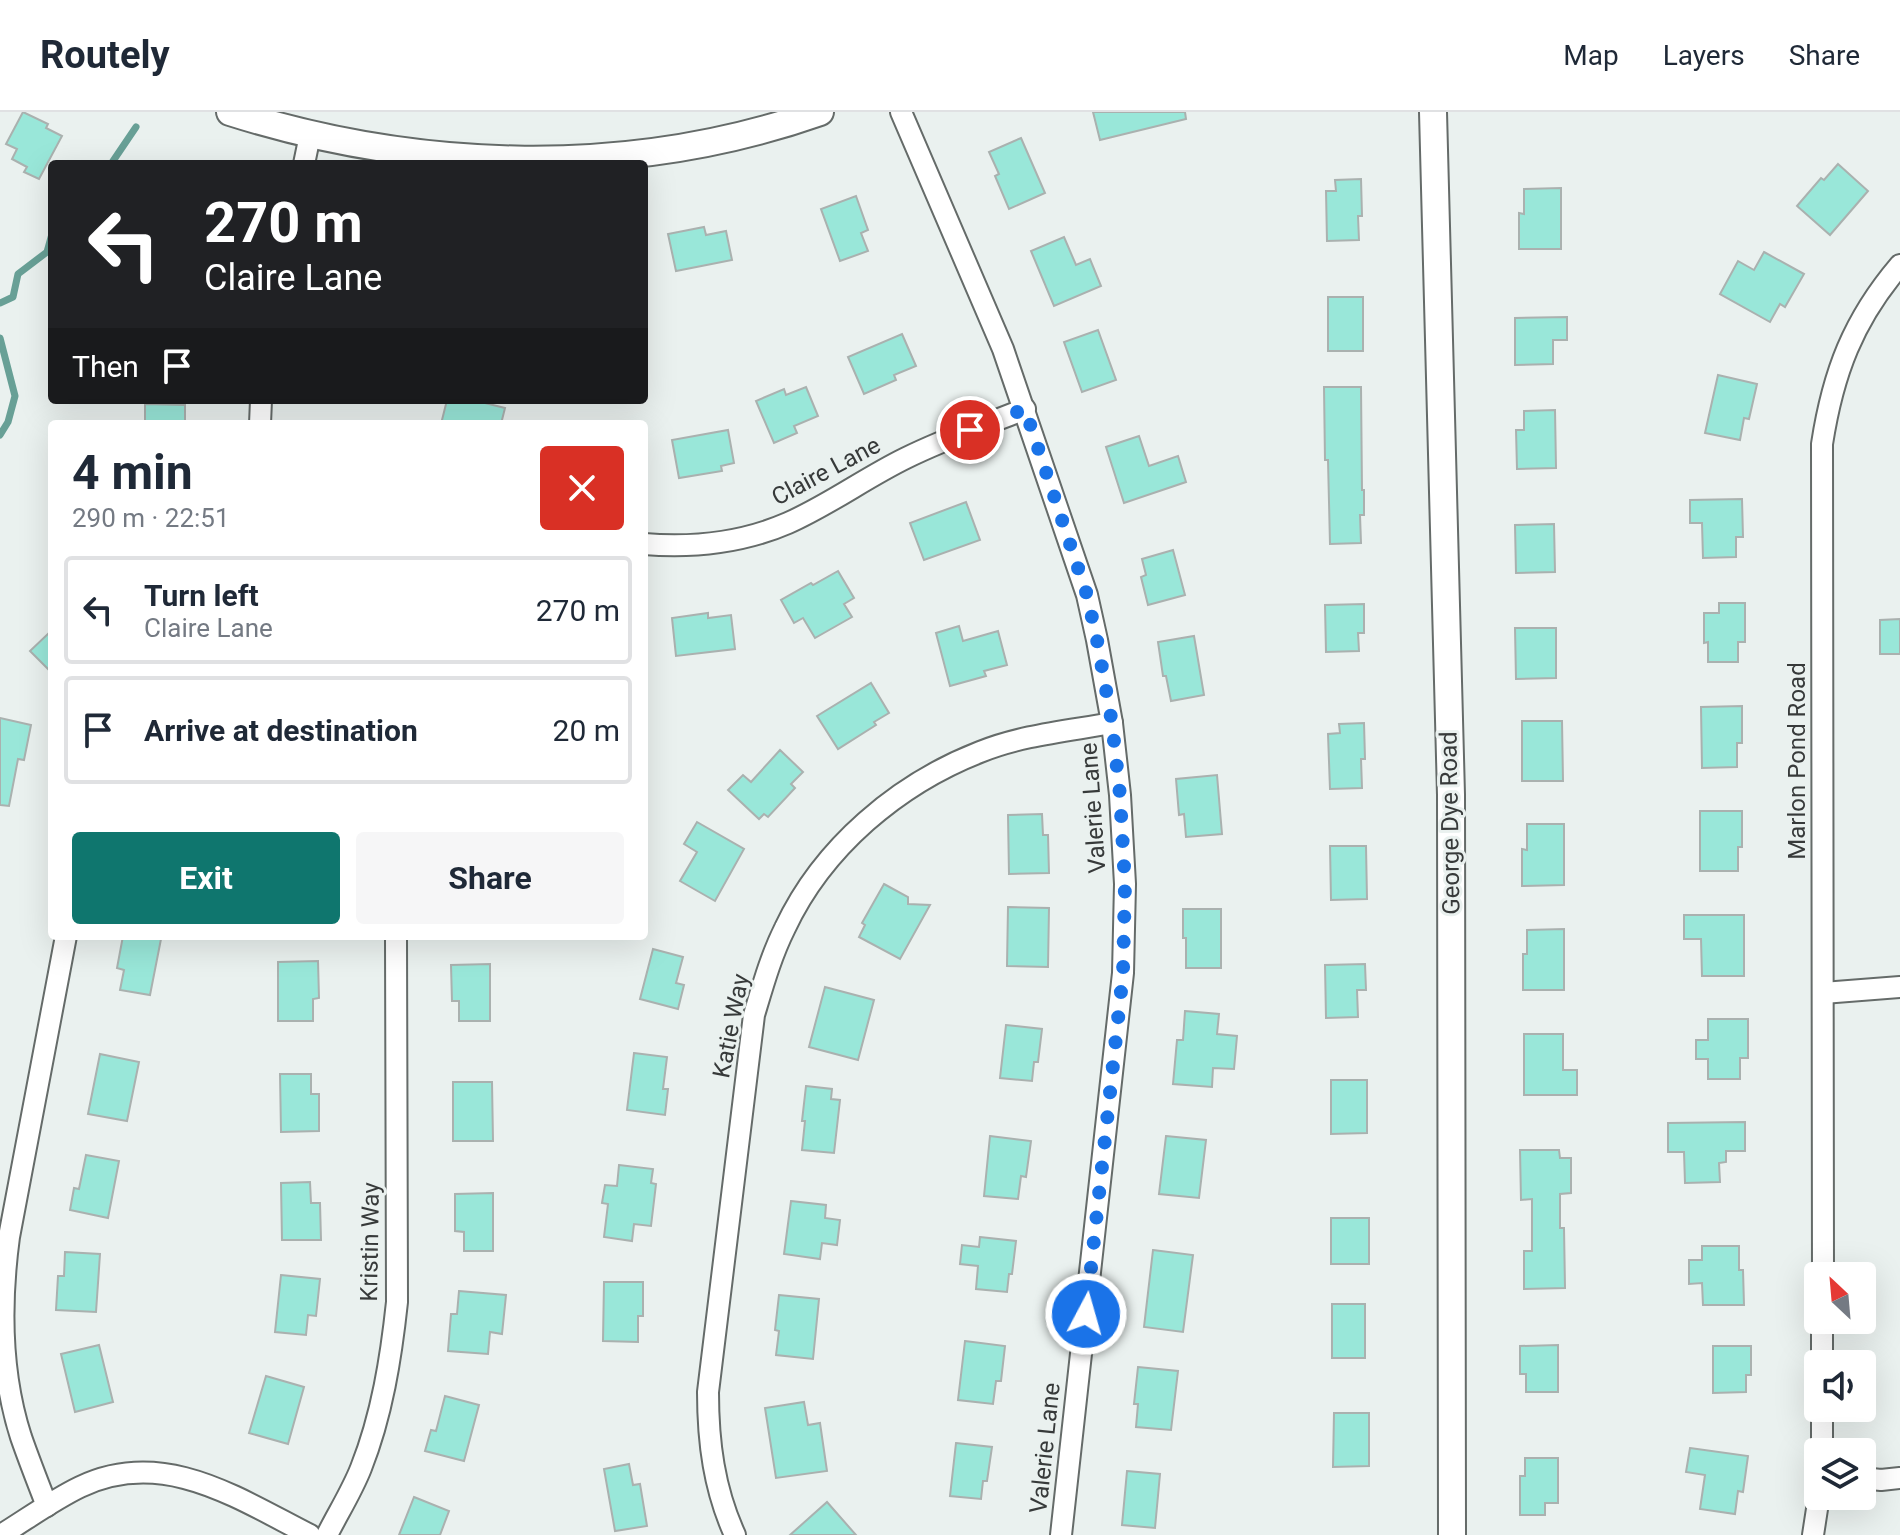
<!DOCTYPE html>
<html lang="en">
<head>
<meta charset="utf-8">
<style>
	:root { --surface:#fff; --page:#f6f6f7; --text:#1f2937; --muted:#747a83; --line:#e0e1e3; --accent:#0f766e }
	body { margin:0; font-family:Roboto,sans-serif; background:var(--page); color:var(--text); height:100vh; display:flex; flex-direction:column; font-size:30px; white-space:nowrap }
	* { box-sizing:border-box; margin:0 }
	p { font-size:26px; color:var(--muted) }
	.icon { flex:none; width:44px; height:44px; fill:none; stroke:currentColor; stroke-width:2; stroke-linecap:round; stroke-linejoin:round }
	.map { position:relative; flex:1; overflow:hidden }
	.drawer { position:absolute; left:48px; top:308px; width:600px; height:520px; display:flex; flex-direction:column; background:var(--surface); border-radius:8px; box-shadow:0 8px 32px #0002 }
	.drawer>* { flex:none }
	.banner { position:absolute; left:48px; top:48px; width:600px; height:244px; border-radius:8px; box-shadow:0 8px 32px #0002; background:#202124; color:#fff; overflow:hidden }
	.needle { width:52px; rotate:334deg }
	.buttons { position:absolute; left:1804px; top:1150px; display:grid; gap:16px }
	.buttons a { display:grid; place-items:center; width:72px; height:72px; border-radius:8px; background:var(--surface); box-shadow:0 8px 32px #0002; font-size:40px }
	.pin { position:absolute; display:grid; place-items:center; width:68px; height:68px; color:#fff; margin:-34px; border:4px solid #fff; border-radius:50%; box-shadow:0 2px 8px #0007 }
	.me { position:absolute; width:88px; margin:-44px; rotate:6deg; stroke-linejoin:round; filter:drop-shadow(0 0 6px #0008) }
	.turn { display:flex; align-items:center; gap:28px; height:168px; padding:0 24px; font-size:36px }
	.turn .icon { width:104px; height:104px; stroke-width:2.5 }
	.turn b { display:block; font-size:56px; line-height:68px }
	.then { display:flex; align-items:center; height:76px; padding:0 24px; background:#0003; gap:16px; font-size:30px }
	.round { display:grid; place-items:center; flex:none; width:84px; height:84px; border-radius:8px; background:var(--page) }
	.headline { display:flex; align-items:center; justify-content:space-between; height:136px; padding:0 24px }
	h1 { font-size:48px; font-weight:700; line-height:60px }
	.cta { display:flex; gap:16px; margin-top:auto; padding:16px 24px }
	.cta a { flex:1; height:92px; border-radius:8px; background:var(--accent); color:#fff; font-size:32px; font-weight:700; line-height:92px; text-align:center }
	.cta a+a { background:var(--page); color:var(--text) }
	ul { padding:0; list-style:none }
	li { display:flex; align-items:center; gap:24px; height:108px; margin:0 16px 12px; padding:0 8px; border:4px solid var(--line); border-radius:8px }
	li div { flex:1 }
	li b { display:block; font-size:30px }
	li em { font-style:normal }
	header { display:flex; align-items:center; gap:48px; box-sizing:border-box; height:112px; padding:0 40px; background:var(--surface); border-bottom:2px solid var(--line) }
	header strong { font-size:38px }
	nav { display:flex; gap:44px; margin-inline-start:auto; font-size:28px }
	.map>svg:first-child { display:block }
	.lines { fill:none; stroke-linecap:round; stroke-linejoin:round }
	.stream { stroke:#68a096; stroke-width:7 }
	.building { fill:#99e7d9; stroke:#aab1af; stroke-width:2 }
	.minor-casing { stroke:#656b69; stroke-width:24 }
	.tertiary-casing { stroke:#656b69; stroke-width:30 }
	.minor { stroke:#fff; stroke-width:20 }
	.tertiary { stroke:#fff; stroke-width:26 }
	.route { stroke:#1a73e8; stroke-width:14; stroke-dasharray:0 25.2 }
	.labels { text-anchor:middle; stroke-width:6; stroke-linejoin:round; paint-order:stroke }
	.street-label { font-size:24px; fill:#373a3a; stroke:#eaf1ef }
</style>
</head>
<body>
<header>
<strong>Routely</strong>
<nav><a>Map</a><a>Layers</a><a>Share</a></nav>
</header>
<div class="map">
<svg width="1900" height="1423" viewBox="0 0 1900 1423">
	<rect width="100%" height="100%" fill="#eaf1ef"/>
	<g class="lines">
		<g class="stream">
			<polyline points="111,52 136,15"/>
			<polyline points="0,191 13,185 18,162 47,140 52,122"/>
			<polyline points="0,226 15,284 8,310 0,323"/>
		</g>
	</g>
	<g class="building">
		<polygon points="23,0 48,12 46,16 62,24 39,67 24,60 27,55 12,47 17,37 6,32"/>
		<polygon points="1093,0 1185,0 1186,7 1100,28"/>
		<polygon points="1021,26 1045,81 1009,97 995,64 999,62 989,40"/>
		<polygon points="1838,52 1868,79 1830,123 1797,94 1821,66 1824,68"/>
		<polygon points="1361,67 1362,104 1358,104 1359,128 1327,129 1326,79 1336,79 1335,68"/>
		<polygon points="1561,76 1561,137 1519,137 1519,101 1524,102 1524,77"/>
		<polygon points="856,84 868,118 861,121 868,139 840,149 821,97"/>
		<polygon points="704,115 706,123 726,119 732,148 676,159 668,122"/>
		<polygon points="1064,125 1076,153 1090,147 1101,174 1054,194 1031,139"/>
		<polygon points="1764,140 1804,162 1785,195 1780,192 1770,210 1720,182 1738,149 1754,158"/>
		<rect x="1328" y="185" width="35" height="54"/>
		<polygon points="1567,205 1567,228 1553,228 1553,252 1515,253 1515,206"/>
		<polygon points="1098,218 1116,268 1082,280 1064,230"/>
		<polygon points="902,222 916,254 894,263 896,268 864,282 848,245"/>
		<polygon points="1718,263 1757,272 1749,307 1744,306 1740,328 1705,321"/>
		<polygon points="806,275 818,304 794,314 797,321 774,331 756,289 784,277 786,283"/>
		<polygon points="1324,275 1361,275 1362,378 1364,378 1364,403 1360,403 1361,431 1330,432 1328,348 1325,348"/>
		<polygon points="447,288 473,288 505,296 501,312 441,312"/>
		<polygon points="145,292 185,293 185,312 145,312"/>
		<polygon points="1555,298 1556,356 1517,357 1516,318 1524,318 1524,299"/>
		<polygon points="728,318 734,351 721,354 722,359 679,366 672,328"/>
		<polygon points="1139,324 1149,354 1178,344 1186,370 1124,391 1106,335"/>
		<polygon points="1742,387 1743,425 1736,425 1736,445 1703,446 1702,411 1690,411 1690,388"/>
		<polygon points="966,390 980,428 924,448 910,411"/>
		<polygon points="1554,412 1555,460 1516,461 1515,413"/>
		<polygon points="1173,438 1185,483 1148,493 1141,465 1146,463 1142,447"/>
		<polygon points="838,459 854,486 844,492 852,505 815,526 803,506 794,511 781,488 811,471 813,473"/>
		<polygon points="1719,491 1745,491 1745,530 1738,530 1738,550 1708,550 1708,530 1704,531 1704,501 1719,501"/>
		<polygon points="1364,492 1364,521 1358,521 1359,539 1326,540 1325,493"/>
		<polygon points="708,501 708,506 731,503 735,537 676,544 672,506"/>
		<polygon points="1900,507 1900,542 1880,542 1880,508"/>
		<polygon points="959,514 963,529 998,519 1007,553 984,559 986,564 950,574 936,521"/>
		<polygon points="1515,516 1556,516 1556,566 1516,567"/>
		<polygon points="52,518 52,561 30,539"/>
		<polygon points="1194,524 1204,583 1171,589 1166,564 1163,564 1158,530"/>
		<polygon points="871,571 889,601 874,610 876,613 838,637 817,604"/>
		<polygon points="1742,594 1742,631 1737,631 1737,655 1702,656 1701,595"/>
		<polygon points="0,606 31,613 24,648 18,647 9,694 0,693"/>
		<polygon points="1522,609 1562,609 1563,669 1522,669"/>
		<polygon points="1364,611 1365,647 1361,647 1362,676 1330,677 1328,622 1340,621 1339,612"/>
		<polygon points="780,638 803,660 791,672 795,676 768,705 764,702 759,707 728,678 743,663 751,670"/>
		<polygon points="1217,663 1222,722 1186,725 1184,702 1179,703 1176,667"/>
		<polygon points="1700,699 1742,699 1742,735 1738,735 1738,759 1700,759"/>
		<polygon points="1042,702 1043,723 1048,723 1049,761 1009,762 1008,703"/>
		<polygon points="697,710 744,737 715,789 680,769 697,740 684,732"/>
		<polygon points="1527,712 1564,712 1564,773 1522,774 1522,737 1527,738"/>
		<polygon points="1330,734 1366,734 1367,787 1331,788"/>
		<polygon points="884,772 908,785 908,792 930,793 900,847 859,825 865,813 862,811"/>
		<polygon points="1008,795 1049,796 1048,855 1007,854"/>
		<polygon points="1183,797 1221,797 1221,856 1186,856 1186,826 1183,826"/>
		<polygon points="1684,803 1744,803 1744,864 1702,864 1701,827 1684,827"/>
		<polygon points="1564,817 1564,878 1523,878 1523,842 1527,842 1527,818"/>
		<polygon points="123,824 144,824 161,827 150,883 120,878 124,858 117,856"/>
		<polygon points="653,837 683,845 676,871 684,873 678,897 640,887"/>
		<polygon points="318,849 319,886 313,887 313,909 278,909 278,850"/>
		<polygon points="490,852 490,909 459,909 459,889 452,889 451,853"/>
		<polygon points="1365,852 1366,878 1357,878 1358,905 1326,906 1325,853"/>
		<polygon points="825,875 874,888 858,948 809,935"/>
		<polygon points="1185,899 1219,902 1217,922 1237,924 1234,957 1213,956 1212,975 1173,972 1177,928 1183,928"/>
		<polygon points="1708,907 1748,907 1748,946 1740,946 1740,967 1708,967 1708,947 1696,947 1696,928 1708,928"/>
		<polygon points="1006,913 1042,917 1038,950 1034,950 1032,969 1000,966"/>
		<polygon points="1524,922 1563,922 1563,958 1577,958 1577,983 1524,983"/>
		<polygon points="634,941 667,945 663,977 668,977 665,1003 627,998"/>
		<polygon points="100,942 139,950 127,1009 88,1002"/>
		<polygon points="280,962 311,962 311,982 319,982 319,1019 281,1020"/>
		<polygon points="1331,968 1367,968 1367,1021 1331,1022"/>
		<polygon points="453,970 492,970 493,1029 453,1029"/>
		<polygon points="806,974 832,977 831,987 840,988 834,1041 802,1038 805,1009 802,1009"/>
		<polygon points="1745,1010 1745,1039 1726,1039 1726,1050 1719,1051 1720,1070 1685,1071 1684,1040 1668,1040 1668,1011"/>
		<polygon points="990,1024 1031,1029 1026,1065 1021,1064 1018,1087 984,1084"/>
		<polygon points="1166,1024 1206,1028 1199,1086 1159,1082"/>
		<polygon points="1520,1038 1559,1038 1560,1046 1571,1046 1571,1081 1560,1082 1560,1116 1564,1116 1565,1176 1524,1177 1524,1139 1532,1139 1532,1087 1521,1088"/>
		<polygon points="86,1043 119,1049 108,1106 70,1098 74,1076 79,1077"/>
		<polygon points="619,1053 653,1057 651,1071 656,1072 651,1114 634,1112 632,1129 604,1125 608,1092 602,1091 605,1073 617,1074"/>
		<polygon points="310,1070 311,1091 320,1091 321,1128 282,1128 281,1071"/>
		<polygon points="493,1081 493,1139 464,1139 464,1120 455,1119 455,1082"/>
		<polygon points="791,1089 826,1093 825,1106 840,1108 837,1133 822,1131 820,1147 784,1142"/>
		<rect x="1331" y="1106" width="38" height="46"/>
		<polygon points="980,1125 1016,1129 1012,1162 1009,1162 1007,1180 976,1177 978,1154 960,1152 962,1133 979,1135"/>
		<polygon points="1702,1134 1739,1134 1739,1158 1743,1158 1744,1193 1703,1193 1702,1171 1689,1172 1689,1148 1702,1148"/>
		<polygon points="1153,1138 1193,1143 1183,1220 1144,1215"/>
		<polygon points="65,1140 100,1142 96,1200 56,1198 58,1164 64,1164"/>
		<polygon points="281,1163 320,1167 316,1204 308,1203 306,1223 275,1220"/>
		<polygon points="604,1170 643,1170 643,1204 638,1204 638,1230 603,1229"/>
		<polygon points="459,1179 506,1183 502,1222 490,1220 488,1242 448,1239 451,1202 457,1202"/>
		<polygon points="779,1183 819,1187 813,1247 776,1243 779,1219 775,1218"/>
		<rect x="1332" y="1192" width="33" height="54"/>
		<polygon points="965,1229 1005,1234 1001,1269 996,1269 993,1292 958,1288"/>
		<polygon points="99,1233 113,1290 75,1300 61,1242"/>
		<polygon points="1558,1233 1558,1280 1526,1280 1526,1262 1520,1262 1520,1234"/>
		<polygon points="1713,1234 1751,1234 1751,1263 1746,1263 1746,1280 1713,1281"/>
		<polygon points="1138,1255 1178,1259 1171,1318 1136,1315 1138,1292 1134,1292"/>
		<polygon points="266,1264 304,1275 288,1332 249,1321"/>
		<polygon points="445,1284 479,1293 464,1349 425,1339 431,1318 436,1319"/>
		<polygon points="804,1290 808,1313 820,1311 827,1359 776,1366 765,1296"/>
		<polygon points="1334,1301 1369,1301 1369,1354 1333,1355"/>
		<polygon points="956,1331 992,1335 987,1369 983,1369 981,1387 950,1384"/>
		<polygon points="1690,1336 1748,1344 1743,1380 1738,1379 1735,1402 1700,1397 1705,1363 1686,1360"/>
		<polygon points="1525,1346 1558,1346 1558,1391 1545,1391 1545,1403 1520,1403 1520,1364 1525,1364"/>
		<polygon points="629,1352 633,1373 640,1372 647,1414 615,1419 604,1357"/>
		<polygon points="1127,1359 1160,1362 1155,1416 1122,1413"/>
		<polygon points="414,1385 449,1399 440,1423 399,1423"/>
		<polygon points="827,1390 856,1423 790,1423"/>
	</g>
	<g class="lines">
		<g class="minor-casing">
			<g id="minor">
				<polyline points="901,0 1003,237 1087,483 1097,528 1112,611 1120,683 1125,772 1123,861 1061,1423"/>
				<polyline points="304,52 310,23"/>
				<polyline points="260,312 261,288"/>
				<path d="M644 432C693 436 742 431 788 411 829 393 865 366 906 346 944 327 985 313 1025 297"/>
				<polyline points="1823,881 1900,875"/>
				<path d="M1823 1164 1822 332C1833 261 1853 208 1900 153"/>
				<polyline points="1822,1252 1822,1208"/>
				<polyline points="1822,1340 1822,1296"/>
				<polyline points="1862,1366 1881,1368 1900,1366"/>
				<path d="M47 1394C38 1371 29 1348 21 1325 0 1260 0 1192 9 1125L66 824"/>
				<path d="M1 1423C27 1407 53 1388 80 1375 163 1335 237 1386 310 1423"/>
				<path d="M327 1423C338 1401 352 1379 361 1356 382 1303 391 1246 397 1190L396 824"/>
				<path d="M735 1423C714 1377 708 1330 708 1280L754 903C763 873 771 844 785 816 823 735 898 672 980 640 1022 623 1068 619 1112 611"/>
				<polyline points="1813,1423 1819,1384"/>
			</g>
		</g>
		<g class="tertiary-casing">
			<g id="tertiary">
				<path d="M230 0C419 60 630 67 820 0"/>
				<polyline points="1433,0 1451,683 1452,1423"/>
			</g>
		</g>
		<use href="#minor" class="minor"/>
		<use href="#tertiary" class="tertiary"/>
	</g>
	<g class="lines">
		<polyline class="route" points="970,318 1025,297 1087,483 1097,528 1112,611 1120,683 1125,772 1123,861 1086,1202"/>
	</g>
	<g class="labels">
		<g class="street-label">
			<text transform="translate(826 359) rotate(-28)" y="8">Claire Lane</text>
			<text transform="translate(1797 649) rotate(-90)" y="8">Marlon Pond Road</text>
			<text transform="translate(1093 696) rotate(-94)" y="8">Valerie Lane</text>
			<text transform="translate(1450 711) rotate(-91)" y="8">George Dye Road</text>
			<text transform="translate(731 914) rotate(-79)" y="8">Katie Way</text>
			<text transform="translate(370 1130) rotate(-89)" y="8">Kristin Way</text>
			<text transform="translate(1045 1336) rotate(-84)" y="8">Valerie Lane</text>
		</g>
	</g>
</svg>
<div class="buttons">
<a><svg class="needle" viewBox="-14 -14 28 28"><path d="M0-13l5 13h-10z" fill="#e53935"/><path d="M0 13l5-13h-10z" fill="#747a83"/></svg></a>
<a><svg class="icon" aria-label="sound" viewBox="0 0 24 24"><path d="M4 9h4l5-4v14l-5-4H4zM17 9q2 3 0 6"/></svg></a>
<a><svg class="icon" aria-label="layers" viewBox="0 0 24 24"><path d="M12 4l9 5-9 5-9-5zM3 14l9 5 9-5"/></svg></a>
</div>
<div class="pin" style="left:970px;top:318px;background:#d93025"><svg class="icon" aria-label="arrive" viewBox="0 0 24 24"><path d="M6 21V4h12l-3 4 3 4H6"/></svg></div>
<svg class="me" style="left:1086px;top:1202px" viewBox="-20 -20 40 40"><circle r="17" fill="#1a73e8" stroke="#fff" stroke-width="3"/><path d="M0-11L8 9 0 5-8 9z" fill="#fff"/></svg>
<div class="banner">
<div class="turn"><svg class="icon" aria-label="left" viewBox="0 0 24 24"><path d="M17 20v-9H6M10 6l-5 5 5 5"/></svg><div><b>270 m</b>Claire Lane</div></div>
<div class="then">Then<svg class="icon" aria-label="arrive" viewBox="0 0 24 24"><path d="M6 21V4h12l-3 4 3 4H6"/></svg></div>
</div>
<section class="drawer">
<div class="headline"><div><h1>4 min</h1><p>290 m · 22:51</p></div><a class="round" style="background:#d93025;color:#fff"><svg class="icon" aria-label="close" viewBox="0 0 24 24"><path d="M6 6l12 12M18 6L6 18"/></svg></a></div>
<ul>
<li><svg class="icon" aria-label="left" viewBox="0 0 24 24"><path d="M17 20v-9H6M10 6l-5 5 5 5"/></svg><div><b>Turn left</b><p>Claire Lane</p></div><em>270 m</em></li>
<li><svg class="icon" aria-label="arrive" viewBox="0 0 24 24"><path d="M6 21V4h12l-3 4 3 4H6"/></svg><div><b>Arrive at destination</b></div><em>20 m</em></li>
</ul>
<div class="cta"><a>Exit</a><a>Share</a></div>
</section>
</div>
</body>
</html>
